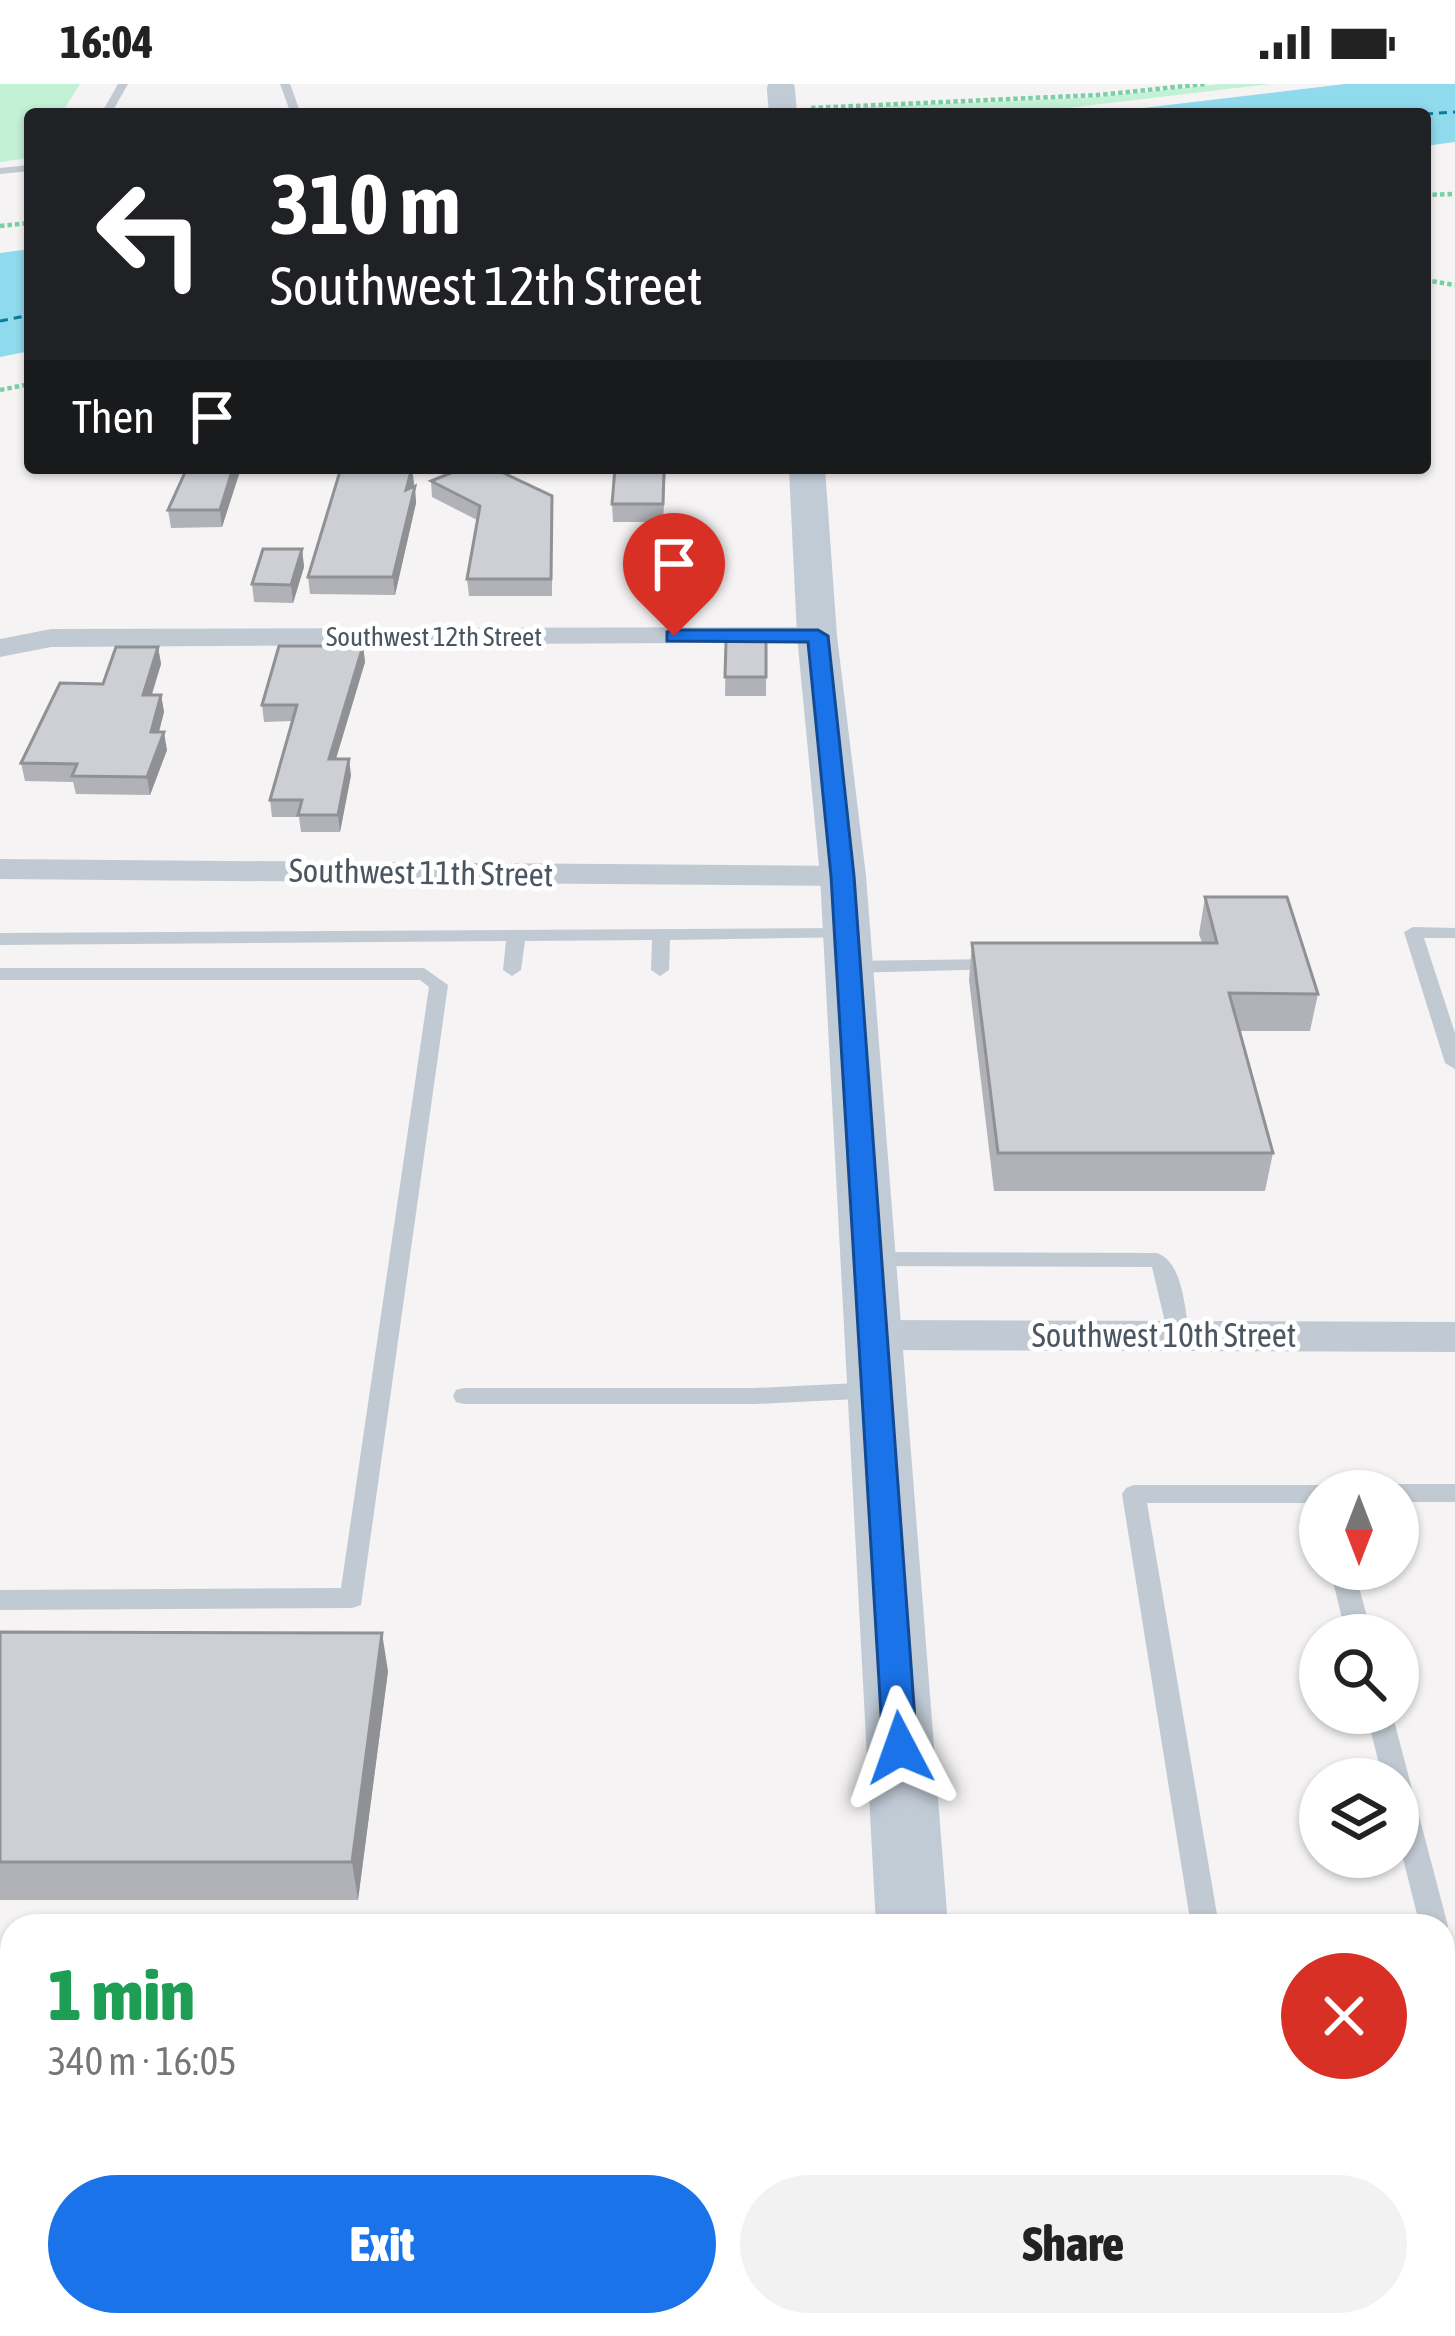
<!DOCTYPE html>
<html lang="en">
<head>
<meta charset="utf-8">
<style>
	:root { --surface:#fff; --page:#f2f2f2; --text:#222; --muted:#767676; --accent:#1a73e8 }
	body { margin:0; font-family:"Asap Condensed",sans-serif; background:var(--page); color:var(--text); height:100vh; display:flex; flex-direction:column; font-size:45px; white-space:nowrap }
	* { box-sizing:border-box; margin:0 }
	p { font-size:39px; color:var(--muted) }
	.icon { flex:none; width:66px; height:66px; fill:none; stroke:currentColor; stroke-width:2; stroke-linecap:round; stroke-linejoin:round }
	.map { position:relative; flex:1; overflow:hidden }
	.panel { position:absolute; left:0px; top:1830px; width:1455px; height:423px; display:flex; flex-direction:column; background:var(--surface); border-radius:36px 36px 0 0; box-shadow:0 3px 9px #0004 }
	.panel>* { flex:none }
	.top-card { position:absolute; left:24px; top:24px; width:1407px; height:366px; border-radius:12px; box-shadow:0 3px 9px #0004; background:#202124; color:#fff; overflow:hidden }
	.needle { width:78px; rotate:180deg }
	.fabs { position:absolute; left:1299px; top:1386px; display:grid; gap:24px }
	.fabs a { display:grid; place-items:center; width:120px; height:120px; border-radius:50%; background:var(--surface); box-shadow:0 3px 9px #0004; font-size:60px }
	.pin { position:absolute; display:grid; place-items:center; width:102px; height:102px; color:#fff; margin:-123px -51px; border-radius:50% 50% 50% 0; rotate:-45deg; box-shadow:0 0 12px #0007 }
	.pin .icon { rotate:45deg }
	.me { position:absolute; width:132px; margin:-66px; rotate:356deg; stroke-linejoin:round; filter:drop-shadow(0 0 9px #0008) }
	.turn { display:flex; align-items:center; gap:42px; height:252px; padding:0 48px; font-size:54px }
	.turn .icon { width:156px; height:156px; stroke-width:2.5 }
	.turn b { display:block; font-size:84px; line-height:102px }
	.then { display:flex; align-items:center; height:114px; padding:0 48px; background:#0003; gap:24px; font-size:45px }
	.round { display:grid; place-items:center; flex:none; width:126px; height:126px; border-radius:63px; background:var(--page) }
	.summary { display:flex; align-items:center; justify-content:space-between; height:204px; padding:0 48px }
	h1 { font-size:72px; font-weight:800; line-height:90px; color:#1e9e55 }
	.action { display:flex; gap:24px; margin-top:auto; padding:24px 48px }
	.action a { flex:1; height:138px; border-radius:72px; background:var(--accent); color:#fff; font-size:48px; font-weight:800; line-height:138px; text-align:center }
	.action a+a { background:var(--page); color:var(--text) }
	.status { display:flex; justify-content:space-between; align-items:center; height:84px; padding:0 60px; background:var(--surface); direction:ltr }
	.status svg { height:33px; fill:currentColor }
	.map>svg:first-child { display:block }
	.green { fill:#c3f1d5 }
	.water { fill:#90daee }
	.lines { fill:none; stroke-linecap:round; stroke-linejoin:round }
	.ferry { stroke:#0c7c9b; stroke-width:3; stroke-dasharray:8 6; stroke-linecap:butt }
	.path { stroke:#7ad0a6; stroke-width:4.5; stroke-dasharray:4.5 3; stroke-linecap:butt }
	.service { fill:#c1cad2; fill-rule:evenodd }
	.minor { fill:#c1cad2; fill-rule:evenodd }
	.secondary { fill:#c1cbd6; fill-rule:evenodd }
	.secondary-bridge { stroke:#c1cbd6; stroke-width:28 }
	.wall { fill:#b0b2b7 }
	.shaded-wall { fill:#909195 }
	.building { fill:#cdcfd5; stroke:#909195; stroke-width:3 }
	.route { fill:#1a73e8; stroke:#114b97; stroke-width:3 }
	.labels { text-anchor:middle; stroke-width:10; stroke-linejoin:round; paint-order:stroke }
	.far-street-label { font-size:27px; fill:#4a5661; stroke:#fff }
	.street-label { font-size:33px; fill:#4a5661; stroke:#fff }
</style>
</head>
<body>
<div class="status"><b>16:04</b><svg viewBox="0 0 49 12"><path d="M0 12V9h3v3zM5 12V6h3v6zM10 12V3h3v9zM15 12V0h3v12zM26 1h20v11H26zM47 4h2v5h-2z"/></svg></div>
<div class="map">
<svg width="1455" height="2252" viewBox="0 0 1455 2252">
	<rect width="100%" height="100%" fill="#f5f3f3"/>
	<g class="green">
		<polygon points="0,0 80,0 61,30 30,30 30,74 0,78"/>
		<polygon points="1221,0 1270,0 1016,30 820,30 825,25 1100,13"/>
	</g>
	<g class="water">
		<polygon points="1345,0 1455,0 1455,58 1425,62 1425,30 1092,30"/>
		<polygon points="30,165 30,267 0,273 0,169"/>
	</g>
	<g class="lines">
		<g class="ferry">
			<polyline points="1425,30 1455,28"/>
			<polyline points="0,237 30,231"/>
		</g>
		<g class="path">
			<polyline points="811,24 1098,11 1205,0"/>
			<polyline points="723,30 754,28"/>
			<polyline points="1425,111 1455,110"/>
			<polyline points="0,142 30,139"/>
			<polyline points="1425,196 1455,201"/>
			<polyline points="0,306 30,300"/>
		</g>
		<g class="service">
			<polygon points="118,0 128,0 111,30 101,30"/>
			<polygon points="280,0 290,0 301,30 291,30"/>
			<polygon points="30,81 30,87 0,90 0,84"/>
			<polygon points="1413,843 1455,844 1455,854 1424,854 1455,949 1455,985 1445,979 1404,848"/>
			<polygon points="845,844 851,845 854,849 851,853 670,856 669,886 660,892 651,886 652,856 525,857 521,886 512,892 503,886 506,857 0,861 0,849"/>
			<polygon points="996,875 1005,881 1003,885 848,889 839,883 848,877"/>
			<polygon points="0,884 424,884 448,901 361,1521 352,1524 0,1526 0,1506 341,1504 429,903 420,896 0,896"/>
			<path d="M872 1168 1157 1169C1184 1179 1184 1225 1190 1251L1187 1257H1171L1168 1251 1152 1183 872 1182 861 1175Z"/>
			<polygon points="877,1298 885,1300 888,1306 885,1312 877,1314 755,1320 464,1320 456,1318 453,1312 456,1306 464,1304 755,1304"/>
			<polygon points="1398,1400 1455,1400 1455,1418 1398,1418 1398,1407 1387,1407"/>
			<polygon points="1134,1401 1320,1401 1330,1407 1320,1407 1320,1419 1147,1419 1219,1842 1191,1842 1122,1410 1126,1404"/>
			<polygon points="1330,1485 1354,1485 1372,1551 1346,1551"/>
			<polygon points="1366,1629 1392,1629 1448,1842 1443,1851 1443,1842 1420,1842 1398,1755 1398,1695 1383,1695"/>
			<polygon points="1443,1863 1455,1871 1455,1936 1443,1928"/>
			<rect x="0" y="1903" width="12" height="26"/>
			<polygon points="228,2241 260,2241 258,2252 226,2252"/>
			<polygon points="1254,2241 1286,2241 1287,2252 1255,2252"/>
		</g>
		<g class="minor">
			<polygon points="817,543 827,546 831,552 827,558 51,563 0,573 0,555 51,545"/>
			<polygon points="0,775 843,782 859,792 843,802 0,795"/>
			<polygon points="874,1236 1455,1238 1455,1268 874,1266 859,1261 853,1251 859,1241"/>
		</g>
		<g class="secondary">
			<polygon points="789,384 825,384 837,552 866,792 948,1842 876,1842 820,792 797,552"/>
			<polygon points="896,2241 978,2241 979,2252 897,2252"/>
		</g>
		<polyline class="secondary-bridge" points="781,6 783,30"/>
	</g>
	<g class="wall">
		<polygon points="187,384 241,384 222,443 171,444 168,426"/>
		<polygon points="666,384 663,438 613,438 612,420"/>
		<polygon points="431,397 552,412 552,512 469,512 467,495 477,436 432,413"/>
		<polygon points="414,399 416,419 395,511 310,510 308,493"/>
		<polygon points="302,465 304,483 293,519 254,518 252,500"/>
		<polygon points="726,557 766,557 766,612 725,612"/>
		<polygon points="363,562 365,578 336,675 351,691 340,748 301,748 299,733 272,733 270,716 292,637 264,638 262,621"/>
		<polygon points="158,563 161,580 152,611 161,611 164,628 159,648 167,666 150,711 76,710 73,698 25,697 21,679 103,600"/>
		<polygon points="1205,813 1318,910 1310,947 1239,947 1273,1069 1265,1107 994,1107 969,896 972,859 1202,859 1199,850"/>
		<polygon points="0,1548 388,1587 358,1816 0,1816"/>
	</g>
	<g class="shaded-wall">
		<polygon points="233,384 241,384 222,443 220,426"/>
		<polygon points="412,384 414,399 408,423 406,406"/>
		<polygon points="415,402 416,419 395,511 393,493"/>
		<polygon points="302,465 304,483 293,519 291,501"/>
		<polygon points="363,562 365,578 331,691 329,675"/>
		<polygon points="158,563 161,580 146,628 143,611"/>
		<polygon points="161,611 164,628 154,666 151,648"/>
		<polygon points="164,648 167,666 150,711 147,693"/>
		<polygon points="349,675 351,691 340,748 338,731"/>
		<polygon points="382,1549 388,1587 358,1816 352,1778"/>
	</g>
	<g class="building">
		<polygon points="187,384 233,384 220,426 168,426"/>
		<polygon points="341,384 412,384 406,406 415,402 393,493 308,493"/>
		<polygon points="463,384 493,384 552,412 551,495 467,495 480,422 431,397"/>
		<polygon points="615,384 664,384 663,420 612,420"/>
		<polygon points="263,465 302,465 291,501 252,500"/>
		<polygon points="726,557 766,557 766,593 725,593"/>
		<polygon points="279,562 363,562 329,675 349,675 338,731 298,731 302,716 270,716 297,621 262,621"/>
		<polygon points="116,563 158,563 143,611 161,611 151,648 164,648 147,693 72,692 77,680 21,679 60,599 103,600"/>
		<polygon points="1205,813 1287,813 1318,910 1229,909 1273,1069 998,1069 972,859 1217,859"/>
		<polygon points="0,1548 382,1549 352,1778 0,1778"/>
	</g>
	<polygon class="route" points="674,546 818,546 828,552 854,792 917,1664 912,1674 900,1678 888,1674 883,1664 831,792 808,558 667,557 667,548"/>
	<g class="labels">
		<g class="far-street-label">
			<text x="434" y="562">Southwest 12th Street</text>
		</g>
		<g class="street-label">
			<text transform="translate(421 788) rotate(1)" y="12">Southwest 11th Street</text>
			<text x="1164" y="1263">Southwest 10th Street</text>
		</g>
	</g>
</svg>
<div class="fabs">
<a><svg class="needle" viewBox="-14 -14 28 28"><path d="M0-13l5 13h-10z" fill="#e53935"/><path d="M0 13l5-13h-10z" fill="#767676"/></svg></a>
<a><svg class="icon" aria-label="search" viewBox="0 0 24 24"><circle cx="10" cy="10" r="6"/><path d="M15 15l6 6"/></svg></a>
<a><svg class="icon" aria-label="layers" viewBox="0 0 24 24"><path d="M12 4l9 5-9 5-9-5zM3 14l9 5 9-5"/></svg></a>
</div>
<div class="pin" style="left:674px;top:552px;background:#d93025"><svg class="icon" aria-label="arrive" viewBox="0 0 24 24"><path d="M6 21V4h12l-3 4 3 4H6"/></svg></div>
<svg class="me" style="left:900px;top:1664px" viewBox="-20 -20 40 40"><path d="M0-17L14 15 0 8-14 15z" fill="#1a73e8" stroke="#fff" stroke-width="4"/></svg>
<div class="top-card">
<div class="turn"><svg class="icon" aria-label="left" viewBox="0 0 24 24"><path d="M17 20v-9H6M10 6l-5 5 5 5"/></svg><div><b>310 m</b>Southwest 12th Street</div></div>
<div class="then">Then<svg class="icon" aria-label="arrive" viewBox="0 0 24 24"><path d="M6 21V4h12l-3 4 3 4H6"/></svg></div>
</div>
<section class="panel">
<div class="summary"><div><h1>1 min</h1><p>340 m · 16:05</p></div><a class="round" style="background:#d93025;color:#fff"><svg class="icon" aria-label="close" viewBox="0 0 24 24"><path d="M6 6l12 12M18 6L6 18"/></svg></a></div>
<div class="action"><a>Exit</a><a>Share</a></div>
</section>
</div>
</body>
</html>
